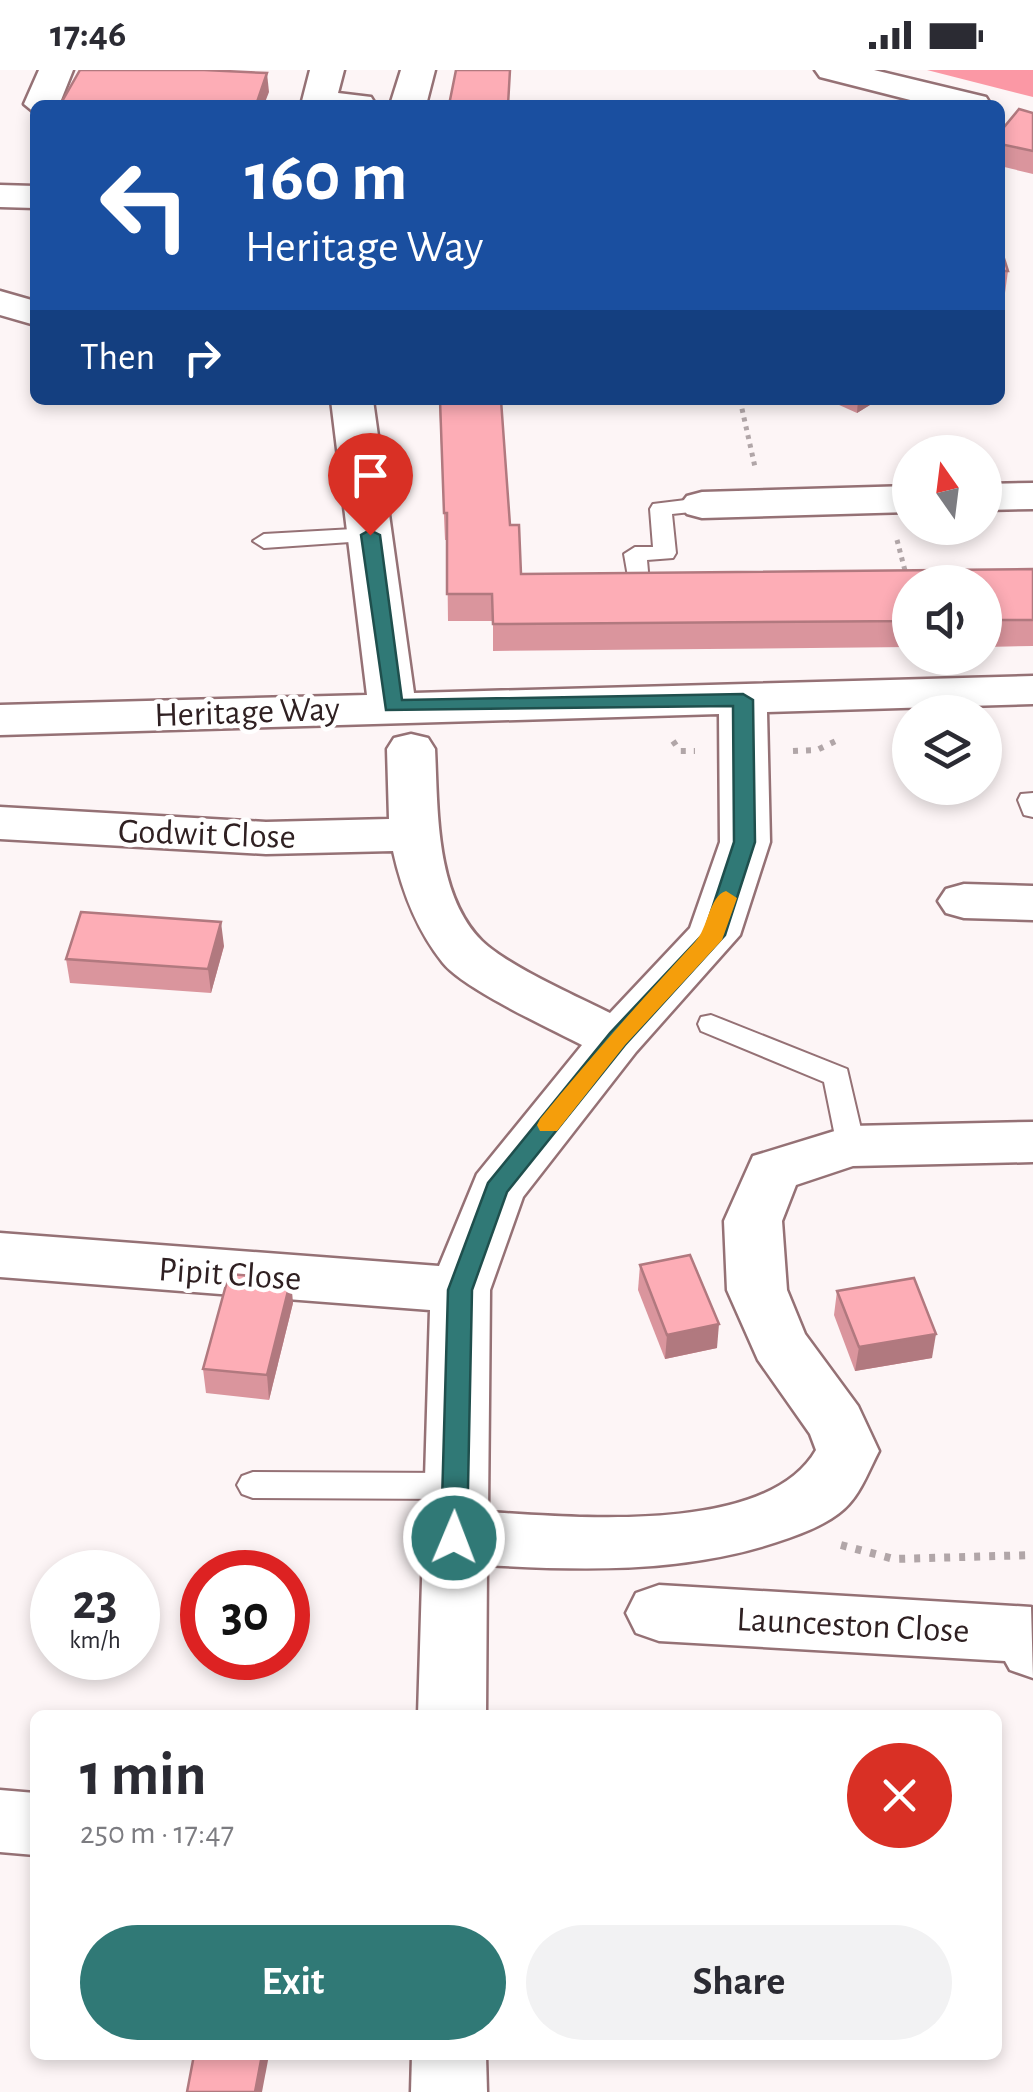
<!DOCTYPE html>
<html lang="en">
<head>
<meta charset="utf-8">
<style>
	:root { --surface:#fff; --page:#f2f2f3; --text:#2b2b33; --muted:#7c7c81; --accent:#307976 }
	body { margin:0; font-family:"Alegreya Sans",sans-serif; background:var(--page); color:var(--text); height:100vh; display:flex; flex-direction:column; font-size:38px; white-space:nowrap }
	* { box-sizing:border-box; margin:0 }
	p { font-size:32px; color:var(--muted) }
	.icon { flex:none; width:55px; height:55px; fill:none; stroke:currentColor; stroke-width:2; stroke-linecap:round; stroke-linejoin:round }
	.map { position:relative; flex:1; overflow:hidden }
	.side { position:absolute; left:30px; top:1640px; width:972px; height:350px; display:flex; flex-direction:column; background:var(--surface); border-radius:15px; box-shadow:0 5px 15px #0003 }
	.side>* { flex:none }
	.top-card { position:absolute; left:30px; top:30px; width:975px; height:305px; border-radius:15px; box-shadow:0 5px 15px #0003; background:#1a4fa0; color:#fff; overflow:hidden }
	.needle { width:65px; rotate:346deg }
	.controls { position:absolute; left:892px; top:365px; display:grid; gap:20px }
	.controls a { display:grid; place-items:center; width:110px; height:110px; border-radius:50%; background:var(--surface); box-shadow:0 5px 15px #0003; font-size:50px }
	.speed { position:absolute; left:30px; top:1480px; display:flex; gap:20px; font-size:50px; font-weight:700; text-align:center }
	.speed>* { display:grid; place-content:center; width:130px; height:130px; border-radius:50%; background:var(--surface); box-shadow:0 5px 15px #0003; line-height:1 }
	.speed small { font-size:25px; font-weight:400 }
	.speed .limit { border:15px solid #d22; background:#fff; color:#111 }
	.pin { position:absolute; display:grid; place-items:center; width:85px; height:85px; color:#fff; margin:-102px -42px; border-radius:50% 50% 50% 0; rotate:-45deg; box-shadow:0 0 10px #0007 }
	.pin .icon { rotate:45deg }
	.me { position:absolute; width:110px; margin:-55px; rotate:1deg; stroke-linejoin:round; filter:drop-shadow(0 0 8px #0008) }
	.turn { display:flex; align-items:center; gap:35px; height:210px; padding:0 50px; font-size:45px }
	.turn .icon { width:130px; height:130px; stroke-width:2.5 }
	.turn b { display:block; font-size:70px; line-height:85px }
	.then { display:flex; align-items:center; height:95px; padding:0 50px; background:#0003; gap:20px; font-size:38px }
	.round { display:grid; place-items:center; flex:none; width:105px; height:105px; border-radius:52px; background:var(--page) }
	.overview { display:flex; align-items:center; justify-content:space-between; height:170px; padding:0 50px }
	h1 { font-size:60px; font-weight:600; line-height:75px }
	.action { display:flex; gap:20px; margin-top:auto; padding:20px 50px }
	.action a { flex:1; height:115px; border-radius:60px; background:var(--accent); color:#fff; font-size:40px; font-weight:600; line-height:115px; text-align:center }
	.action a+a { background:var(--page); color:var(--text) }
	.status { display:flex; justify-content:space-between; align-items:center; height:70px; padding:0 50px; background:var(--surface); direction:ltr }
	.status svg { height:28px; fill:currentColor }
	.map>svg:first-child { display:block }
	.water { fill:#fb98a5 }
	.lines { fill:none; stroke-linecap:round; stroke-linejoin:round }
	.lane-casing { stroke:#957175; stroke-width:4 }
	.street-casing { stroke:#957175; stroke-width:5 }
	.path-far2 { stroke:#b1a6a8; stroke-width:5; stroke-dasharray:4 5; stroke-linecap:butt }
	.path-far1 { stroke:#b1a6a8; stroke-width:6; stroke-dasharray:5 8; stroke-linecap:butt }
	.path { stroke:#b1a6a8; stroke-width:8; stroke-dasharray:6 9; stroke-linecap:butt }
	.lane { fill:#fff; fill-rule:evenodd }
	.street { fill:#fff; fill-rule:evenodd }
	.wall { fill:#da959d }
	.shaded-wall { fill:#b1797f }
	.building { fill:#fdadb6; stroke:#b1797f; stroke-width:2.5 }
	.route { fill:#307976; stroke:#1f4f4d; stroke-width:2.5 }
	.slow { fill:#f59e0b }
	.labels { text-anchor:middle; stroke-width:9; stroke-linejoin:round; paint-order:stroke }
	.street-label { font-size:35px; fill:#2f2022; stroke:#fff }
</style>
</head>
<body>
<div class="status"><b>17:46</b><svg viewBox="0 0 49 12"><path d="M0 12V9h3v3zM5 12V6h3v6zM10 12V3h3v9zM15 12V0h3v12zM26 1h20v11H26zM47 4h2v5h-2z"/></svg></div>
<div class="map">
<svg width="1033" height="2022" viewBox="0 0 1033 2022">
	<rect width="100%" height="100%" fill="#fdf5f6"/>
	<polygon class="water" points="927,0 1033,0 1033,27"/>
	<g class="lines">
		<g class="lane-casing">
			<g id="lane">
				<polygon points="702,428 713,435 710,440 672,444 676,483 673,488 647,490 649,513 638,520 630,518 624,484 635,477 653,477 650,439 653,434"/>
				<polygon points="371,458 379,460 382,465 379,470 264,478 253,471 264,464"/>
				<polygon points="1033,723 1033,747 1024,745 1018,730 1021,724"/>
				<polygon points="711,945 847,999 865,1076 861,1083 841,1083 837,1076 824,1012 701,961 698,954 701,947"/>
				<polygon points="253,1402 455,1403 466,1407 471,1416 466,1425 455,1429 253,1428 242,1424 237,1415 242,1406"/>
			</g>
		</g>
		<g class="street-casing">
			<g id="street">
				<polygon points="39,0 73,0 59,35 35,35 35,43 24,34"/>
				<polygon points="310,0 344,0 338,23 371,27 376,35 301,35"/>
				<polygon points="401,0 435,0 426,35 390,35"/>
				<polygon points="815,0 874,0 986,27 991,35 930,35 820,7"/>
				<polygon points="0,115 35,116 35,138 0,137"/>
				<polygon points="0,221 35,231 35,255 0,245"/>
				<path d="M331 330H373L414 623 1033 606V634L767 642 770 772 740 865 636 982 523 1127 490 1220 488 1442C573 1447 767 1466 816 1380L810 1364 758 1290 727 1220 724 1151 753 1086 851 1056 1033 1052V1092L853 1096 796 1115 782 1151 787 1220 805 1264 858 1336 879 1381C870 1398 862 1420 849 1434 835 1450 809 1461 789 1468 691 1503 590 1501 487 1495L486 1645H418L430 1240 0 1207V1163L439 1196 477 1104 582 975C549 958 464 919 443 893 416 859 402 821 393 781L266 784 0 769V737L266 752 389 749 387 679 394 668 411 664 428 668 435 679C438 740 435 824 482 871 508 896 576 926 610 943L690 858 720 772 719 644 0 665V635L367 625Z"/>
				<polygon points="1033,413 1033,439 985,440 985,414"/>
				<polygon points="910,416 910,442 702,448 687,444 680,435 687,426 702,422"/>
				<polygon points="964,814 1033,816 1033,850 964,848 946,843 938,831 946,819"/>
				<polygon points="659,1515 1031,1537 1033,1608 1010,1600 1005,1591 659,1571 636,1563 626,1543 636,1523"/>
				<polygon points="0,1720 35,1723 35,1785 0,1782"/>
				<polygon points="412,1985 486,1985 487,2022 411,2022"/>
			</g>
		</g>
		<g class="path-far2">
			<polyline points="740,330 755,397"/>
			<polyline points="897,470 908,512"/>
		</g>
		<g class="path-far1">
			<polyline points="907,510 910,520"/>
			<polyline points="673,671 680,681 695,681"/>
			<polyline points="793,681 817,680 842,668"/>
		</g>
		<polyline class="path" points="841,1475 894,1489 1033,1485"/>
		<use href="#lane" class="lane"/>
		<use href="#street" class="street"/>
	</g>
	<g class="wall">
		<polygon points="1033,43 1033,104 1000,96 1000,62"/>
		<polygon points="1000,176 1008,201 1005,223 1000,223"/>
		<polygon points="439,330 510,455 521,504 1033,499 1033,576 985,577 985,512 910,512 910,577 493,581 493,551 448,551 447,470 445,470"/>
		<polygon points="828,330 878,330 857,343"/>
		<polygon points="224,876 211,923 70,913 66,889"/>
		<polygon points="640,1195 717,1278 665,1289 638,1220"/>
		<polygon points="837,1221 932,1288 855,1301 834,1245"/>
		<polygon points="293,1233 269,1330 206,1323 203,1299"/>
	</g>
	<g class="shaded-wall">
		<polygon points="267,3 269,22 264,35 256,35"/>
		<polygon points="858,330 878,330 857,343"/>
		<polygon points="221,852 224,876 211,923 208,899"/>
		<polygon points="291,1209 293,1233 269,1330 267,1305"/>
		<polygon points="719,1254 717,1278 665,1289 667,1265"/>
		<polygon points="936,1264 932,1288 855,1301 859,1277"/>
		<polygon points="262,1985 269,1985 262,2022 255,2022"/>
	</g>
	<g class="building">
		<polygon points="80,0 204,0 267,3 256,35 60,35"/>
		<polygon points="456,0 510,0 508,35 449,35"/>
		<polygon points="1019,39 1033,43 1033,81 1000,74 1000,62"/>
		<polygon points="1000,176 1008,201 1000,201"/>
		<polygon points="440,330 501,330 510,455 519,455 521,504 1033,499 1033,550 985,550 985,512 910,512 910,551 493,554 492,524 447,524 447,443 444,443"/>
		<polygon points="81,842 221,852 208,899 66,889"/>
		<polygon points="690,1185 719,1254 667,1265 640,1195"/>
		<polygon points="229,1204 291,1209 267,1305 203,1299"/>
		<polygon points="914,1208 936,1264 859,1277 837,1221"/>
		<polygon points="194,1985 262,1985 255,2022 187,2022"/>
	</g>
	<polygon class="route" points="370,460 380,465 402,630 743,624 753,630 755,772 725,865 625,975 507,1122 472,1220 467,1468 464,1475 454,1478 445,1475 441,1468 448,1220 488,1113 610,963 704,863 734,772 733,636 386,640 361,465"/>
	<path class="slow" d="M726 821 737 828 722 870 625 975 557 1061H540L537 1055 540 1049C590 988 641 930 695 872 708 859 709 826 726 821Z"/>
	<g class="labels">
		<g class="street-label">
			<text transform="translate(247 641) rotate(-2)" y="12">Heritage Way</text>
			<text transform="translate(207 763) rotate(2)" y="12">Godwit Close</text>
			<text transform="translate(230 1203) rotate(4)" y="12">Pipit Close</text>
			<text transform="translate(853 1554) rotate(3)" y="12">Launceston Close</text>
		</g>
	</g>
</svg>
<div class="controls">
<a><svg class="needle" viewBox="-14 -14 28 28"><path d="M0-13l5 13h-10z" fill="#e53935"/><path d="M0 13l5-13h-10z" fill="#7c7c81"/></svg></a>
<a><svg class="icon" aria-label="sound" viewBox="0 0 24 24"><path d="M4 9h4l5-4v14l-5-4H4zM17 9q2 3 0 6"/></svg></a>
<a><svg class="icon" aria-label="layers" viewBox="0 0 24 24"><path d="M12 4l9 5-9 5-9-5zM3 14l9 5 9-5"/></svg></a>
</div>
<div class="speed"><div>23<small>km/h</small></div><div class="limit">30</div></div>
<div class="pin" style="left:370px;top:465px;background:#d93025"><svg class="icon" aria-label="arrive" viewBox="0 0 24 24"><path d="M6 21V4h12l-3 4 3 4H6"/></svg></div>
<svg class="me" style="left:454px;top:1468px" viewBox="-20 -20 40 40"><circle r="17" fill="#307976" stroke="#fff" stroke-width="3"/><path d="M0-11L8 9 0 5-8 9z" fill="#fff"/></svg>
<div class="top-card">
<div class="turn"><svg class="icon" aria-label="left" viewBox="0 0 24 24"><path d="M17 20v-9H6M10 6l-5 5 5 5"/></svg><div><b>160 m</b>Heritage Way</div></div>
<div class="then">Then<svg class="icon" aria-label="right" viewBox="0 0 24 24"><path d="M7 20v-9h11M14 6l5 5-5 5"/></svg></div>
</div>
<section class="side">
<div class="overview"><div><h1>1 min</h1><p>250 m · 17:47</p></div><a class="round" style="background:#d93025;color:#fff"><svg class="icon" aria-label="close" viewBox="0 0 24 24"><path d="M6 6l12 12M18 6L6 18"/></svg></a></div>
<div class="action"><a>Exit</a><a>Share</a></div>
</section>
</div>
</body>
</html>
